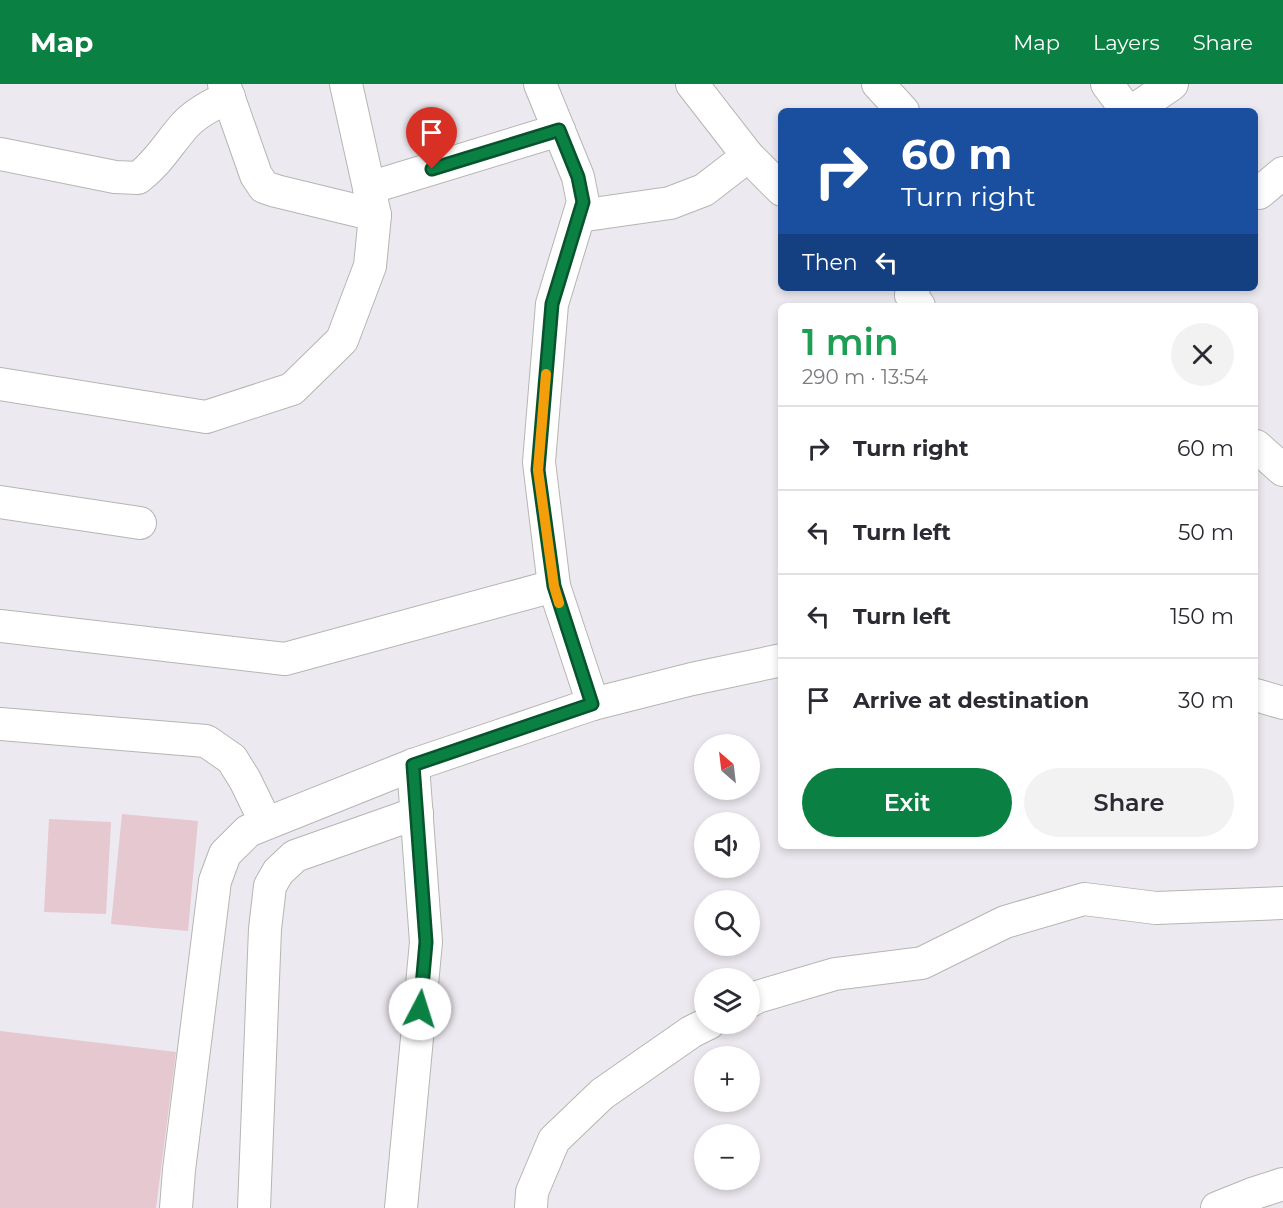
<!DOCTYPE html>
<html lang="en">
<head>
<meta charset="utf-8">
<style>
	:root { --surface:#fff; --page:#f2f2f3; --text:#2b2b33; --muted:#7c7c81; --line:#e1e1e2; --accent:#0b8043 }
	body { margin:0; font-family:Montserrat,sans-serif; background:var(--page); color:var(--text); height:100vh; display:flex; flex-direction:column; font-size:22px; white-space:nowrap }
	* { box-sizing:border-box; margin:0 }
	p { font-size:20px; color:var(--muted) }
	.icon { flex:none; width:33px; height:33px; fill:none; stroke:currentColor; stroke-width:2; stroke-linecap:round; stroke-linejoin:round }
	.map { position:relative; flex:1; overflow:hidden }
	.sheet { position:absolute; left:778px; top:219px; width:480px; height:546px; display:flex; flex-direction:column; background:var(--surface); border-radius:9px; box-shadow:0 3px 9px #0003 }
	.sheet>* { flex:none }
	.top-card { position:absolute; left:778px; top:24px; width:480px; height:183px; border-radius:9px; box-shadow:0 3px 9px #0003; background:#1a4fa0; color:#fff; overflow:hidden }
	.needle { width:39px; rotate:332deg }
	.fabs { position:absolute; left:694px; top:650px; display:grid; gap:12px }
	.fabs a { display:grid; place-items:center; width:66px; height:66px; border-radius:50%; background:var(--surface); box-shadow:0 3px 9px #0003; font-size:30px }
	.pin { position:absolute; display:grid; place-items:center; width:51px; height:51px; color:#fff; margin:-62px -26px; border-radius:50% 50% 50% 0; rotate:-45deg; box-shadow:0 0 6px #0007 }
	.pin .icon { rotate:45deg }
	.me { position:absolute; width:66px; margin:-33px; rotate:5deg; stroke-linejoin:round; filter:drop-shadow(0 0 4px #0008) }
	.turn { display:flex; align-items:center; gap:21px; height:126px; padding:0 24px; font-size:27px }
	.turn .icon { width:78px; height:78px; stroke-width:2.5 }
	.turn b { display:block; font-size:42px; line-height:51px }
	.then { display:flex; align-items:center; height:57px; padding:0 24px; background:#0003; gap:12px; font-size:22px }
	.round { display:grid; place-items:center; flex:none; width:63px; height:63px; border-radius:32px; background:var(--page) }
	.overview { display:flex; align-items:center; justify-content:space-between; height:102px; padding:0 24px }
	h1 { font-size:36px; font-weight:600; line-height:45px; color:#1e9e55 }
	.action { display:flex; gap:12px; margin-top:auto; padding:12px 24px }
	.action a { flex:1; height:69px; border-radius:36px; background:var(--accent); color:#fff; font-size:24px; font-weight:600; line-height:69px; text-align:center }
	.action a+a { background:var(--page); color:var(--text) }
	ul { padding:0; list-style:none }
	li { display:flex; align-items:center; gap:18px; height:84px; padding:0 24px; border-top:2px solid var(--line) }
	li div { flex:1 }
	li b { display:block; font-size:22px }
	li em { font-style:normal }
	header { display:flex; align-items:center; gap:36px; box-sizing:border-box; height:84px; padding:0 30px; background:var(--accent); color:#fff }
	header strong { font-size:28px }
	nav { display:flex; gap:33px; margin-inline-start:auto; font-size:21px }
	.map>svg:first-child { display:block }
	.green { fill:#e5c8d0 }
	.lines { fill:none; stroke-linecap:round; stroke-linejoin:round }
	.minor-casing { stroke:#b5b6b1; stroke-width:34 }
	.minor { stroke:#fff; stroke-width:32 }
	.route-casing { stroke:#07532c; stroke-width:15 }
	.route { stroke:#0b8043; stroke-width:10 }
	.slow { stroke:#f59e0b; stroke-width:10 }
</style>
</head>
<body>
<header>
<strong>Map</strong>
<nav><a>Map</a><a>Layers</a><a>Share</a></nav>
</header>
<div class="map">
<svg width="1283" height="1124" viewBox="0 0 1283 1124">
	<rect width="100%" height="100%" fill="#ede9f0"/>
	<g class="green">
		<polygon points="122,730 198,737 188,847 111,840"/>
		<polygon points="49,735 111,738 106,830 44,828"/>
		<polygon points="0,947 176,968 156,1124 0,1124"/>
	</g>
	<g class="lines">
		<g class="minor-casing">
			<g id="minor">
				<polyline points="224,0 256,91 264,103 276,107 375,131"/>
				<polyline points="540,0 578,93 583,118 552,220 539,378 554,502"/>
				<polyline points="692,0 748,72 782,106"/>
				<polyline points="878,0 903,27"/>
				<polyline points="1107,0 1127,27"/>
				<polyline points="1133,27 1172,0"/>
				<path d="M0 70 115 93 138 94C158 79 169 59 185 41 197 28 213 20 229 13"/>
				<polyline points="369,104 559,46"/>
				<polyline points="1256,109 1259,109 1283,89"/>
				<polyline points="579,132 670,119 704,106 748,72"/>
				<polyline points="914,204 911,211 919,222"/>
				<polyline points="0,300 206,333 292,305 342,256 370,182 375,131 346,0"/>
				<polyline points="1256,362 1283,386"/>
				<polyline points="0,418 140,439"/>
				<polyline points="0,542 285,575 554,502 593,620"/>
				<polyline points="1256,611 1283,619"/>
				<polyline points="0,640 206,657 232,675 245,696 266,739"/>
				<polyline points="750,917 757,913 835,890 922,879 1005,838 1084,815 1156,824 1283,819"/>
				<polyline points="176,1124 179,1086 215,797 225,770 248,747 413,681 593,620 692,595 782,576"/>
				<polyline points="254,1124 265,845 270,802 278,788 295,772 417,729"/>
				<polyline points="401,1124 426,858 413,681"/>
				<polyline points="531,1124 532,1108 554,1056 602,1010 691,948 709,939"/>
				<polyline points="1217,1124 1252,1110 1283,1100"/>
			</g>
		</g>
		<use href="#minor" class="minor"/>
	</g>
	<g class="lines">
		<g class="route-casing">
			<polyline id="route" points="420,925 426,858 413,681 592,620 554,502 538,386 552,220 583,118 578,93 559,46 432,85"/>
		</g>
		<use href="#route" class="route"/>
		<polyline class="slow" points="546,290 538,386 554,502 559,519"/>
	</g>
</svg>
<div class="fabs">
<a><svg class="needle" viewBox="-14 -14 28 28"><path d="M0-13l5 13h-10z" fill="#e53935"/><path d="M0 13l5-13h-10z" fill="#7c7c81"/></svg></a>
<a><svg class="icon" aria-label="sound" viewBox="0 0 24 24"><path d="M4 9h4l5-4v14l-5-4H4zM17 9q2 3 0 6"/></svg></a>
<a><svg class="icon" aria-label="search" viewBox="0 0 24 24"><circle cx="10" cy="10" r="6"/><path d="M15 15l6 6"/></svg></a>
<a><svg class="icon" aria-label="layers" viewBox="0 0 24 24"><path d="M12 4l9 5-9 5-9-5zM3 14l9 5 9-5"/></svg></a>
<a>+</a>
<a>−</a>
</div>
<div class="pin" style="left:432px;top:85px;background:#d93025"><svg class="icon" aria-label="arrive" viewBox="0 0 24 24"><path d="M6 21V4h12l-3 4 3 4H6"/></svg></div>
<svg class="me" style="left:420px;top:925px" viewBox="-20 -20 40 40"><circle r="19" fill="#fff"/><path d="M0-13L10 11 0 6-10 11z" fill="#0b8043"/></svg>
<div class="top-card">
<div class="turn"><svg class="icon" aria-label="right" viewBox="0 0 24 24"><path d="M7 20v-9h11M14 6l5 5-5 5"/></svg><div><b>60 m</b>Turn right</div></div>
<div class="then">Then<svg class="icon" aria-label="left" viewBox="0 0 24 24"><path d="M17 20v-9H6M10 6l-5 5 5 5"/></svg></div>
</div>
<section class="sheet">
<div class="overview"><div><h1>1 min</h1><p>290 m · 13:54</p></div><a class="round"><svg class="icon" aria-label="close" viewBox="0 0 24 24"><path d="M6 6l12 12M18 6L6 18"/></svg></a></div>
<ul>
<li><svg class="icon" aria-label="right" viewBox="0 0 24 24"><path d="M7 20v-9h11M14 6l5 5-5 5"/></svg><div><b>Turn right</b></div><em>60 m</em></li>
<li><svg class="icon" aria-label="left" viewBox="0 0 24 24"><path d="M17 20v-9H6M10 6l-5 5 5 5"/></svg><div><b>Turn left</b></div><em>50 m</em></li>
<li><svg class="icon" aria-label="left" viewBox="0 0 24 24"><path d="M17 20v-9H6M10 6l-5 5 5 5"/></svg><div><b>Turn left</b></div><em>150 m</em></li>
<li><svg class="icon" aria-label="arrive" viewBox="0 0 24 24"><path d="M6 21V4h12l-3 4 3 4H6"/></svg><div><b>Arrive at destination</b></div><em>30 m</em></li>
</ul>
<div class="action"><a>Exit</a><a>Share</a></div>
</section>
</div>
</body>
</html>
